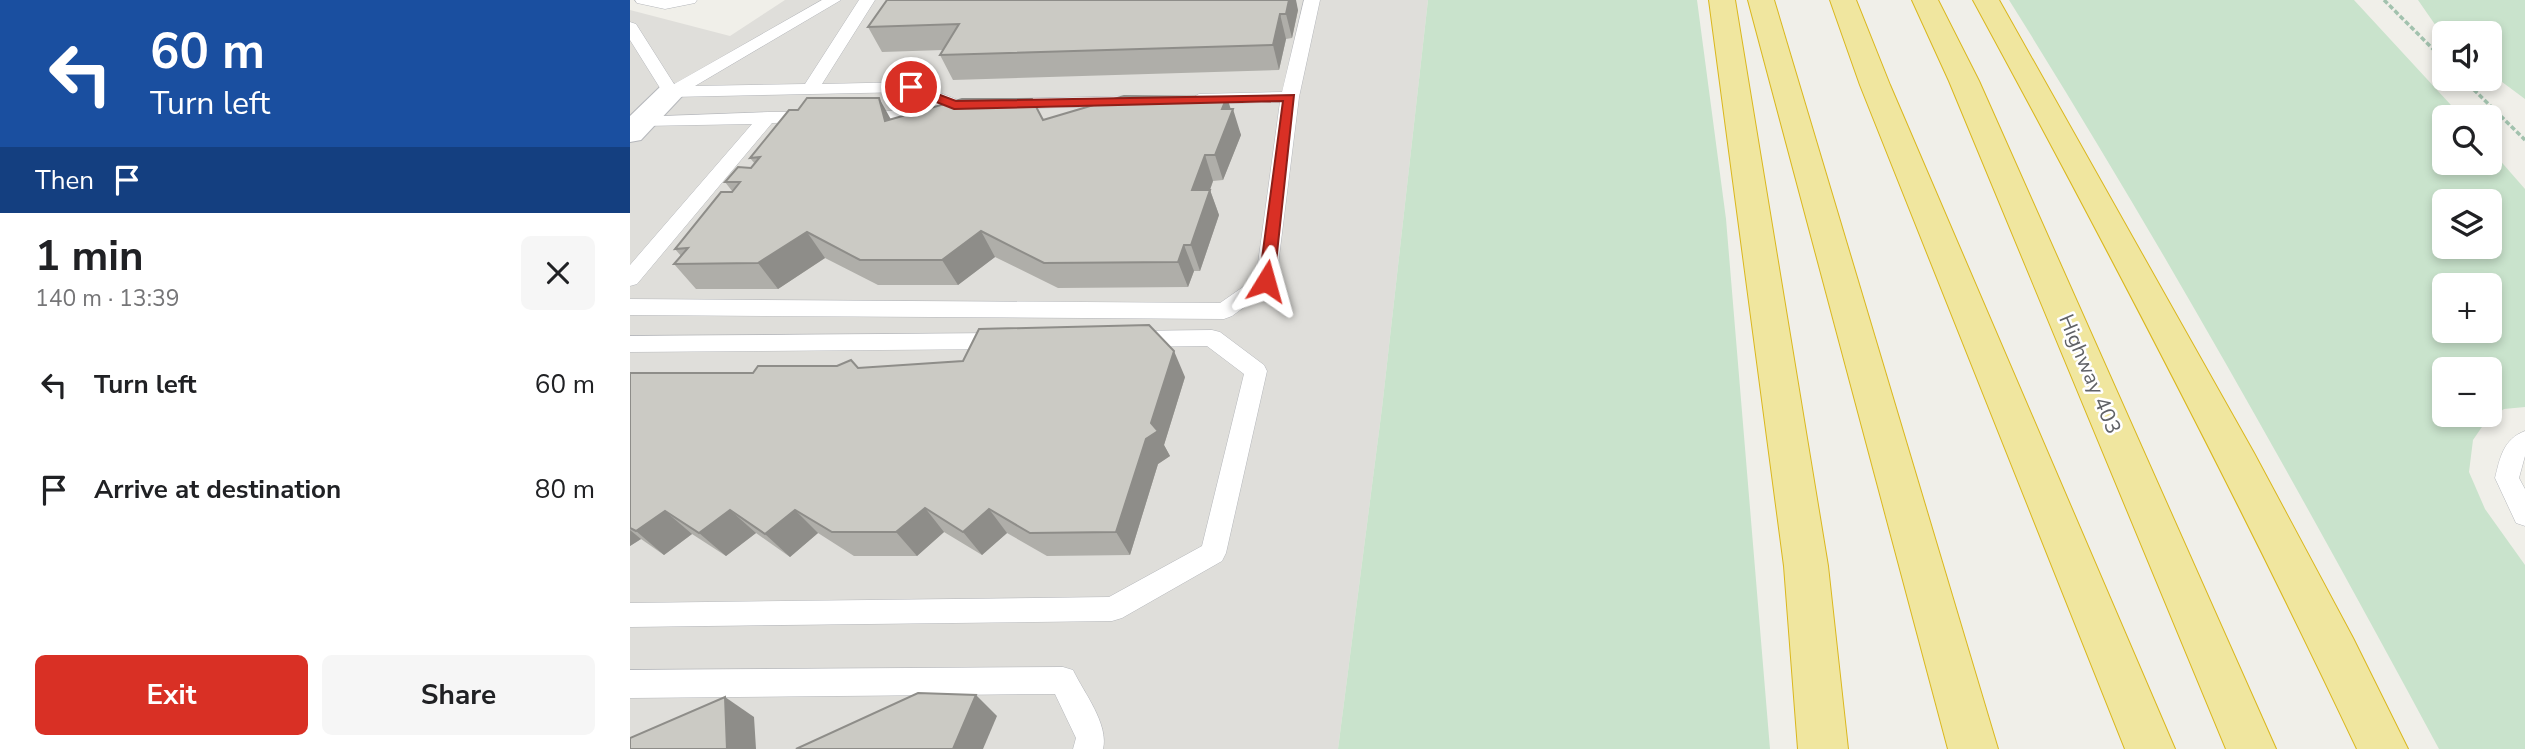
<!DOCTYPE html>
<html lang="en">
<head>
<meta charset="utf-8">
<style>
	:root { --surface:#fff; --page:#f6f6f6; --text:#202124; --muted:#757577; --accent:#d93025 }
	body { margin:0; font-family:"Nunito Sans",sans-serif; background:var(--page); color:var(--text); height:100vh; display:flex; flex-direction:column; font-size:26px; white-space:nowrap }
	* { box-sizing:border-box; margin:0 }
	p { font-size:23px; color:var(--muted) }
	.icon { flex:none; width:38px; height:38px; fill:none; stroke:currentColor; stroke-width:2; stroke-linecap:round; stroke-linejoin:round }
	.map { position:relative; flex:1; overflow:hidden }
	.side { display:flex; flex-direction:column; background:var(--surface); width:630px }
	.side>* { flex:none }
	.top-card { background:#1a4fa0; color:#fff; overflow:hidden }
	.controls { position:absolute; left:1802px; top:21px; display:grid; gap:14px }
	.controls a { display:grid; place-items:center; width:70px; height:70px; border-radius:10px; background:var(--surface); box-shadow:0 4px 10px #0003; font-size:35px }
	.pin { position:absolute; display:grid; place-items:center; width:60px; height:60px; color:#fff; margin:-30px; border:4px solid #fff; border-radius:50%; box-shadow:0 2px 7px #0007 }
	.me { position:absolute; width:77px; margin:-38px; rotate:8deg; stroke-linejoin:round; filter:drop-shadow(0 0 5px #0008) }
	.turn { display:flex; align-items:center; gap:24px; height:147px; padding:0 35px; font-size:32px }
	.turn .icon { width:91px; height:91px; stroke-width:2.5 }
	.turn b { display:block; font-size:49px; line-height:60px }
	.then { display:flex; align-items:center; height:66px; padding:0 35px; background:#0003; gap:14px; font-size:26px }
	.round { display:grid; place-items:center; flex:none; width:74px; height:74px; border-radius:10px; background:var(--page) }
	.head { display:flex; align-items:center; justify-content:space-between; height:119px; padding:0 35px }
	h1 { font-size:42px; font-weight:700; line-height:52px }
	.cta { display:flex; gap:14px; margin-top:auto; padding:14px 35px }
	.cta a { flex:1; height:80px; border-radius:10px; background:var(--accent); color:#fff; font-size:28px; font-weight:700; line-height:80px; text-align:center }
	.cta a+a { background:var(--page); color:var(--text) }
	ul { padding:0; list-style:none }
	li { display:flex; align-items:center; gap:21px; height:105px; padding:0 35px }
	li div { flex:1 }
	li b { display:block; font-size:26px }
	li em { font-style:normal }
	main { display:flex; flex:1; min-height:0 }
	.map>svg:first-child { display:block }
	.industrial { fill:#dfdeda }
	.green { fill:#c9e3cc; fill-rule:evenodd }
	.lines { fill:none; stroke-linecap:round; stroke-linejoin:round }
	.service-casing { stroke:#b5b7bb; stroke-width:1 }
	.minor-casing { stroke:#b5b7bb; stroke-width:2 }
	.motorway-casing { stroke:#dab71e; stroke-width:2 }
	.path { stroke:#a2c2ae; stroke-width:3.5; stroke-dasharray:5 2.5; stroke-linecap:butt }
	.service { fill:#fff; fill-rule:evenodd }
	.minor { fill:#fff; fill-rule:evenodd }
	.motorway { fill:#f0e69f; fill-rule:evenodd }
	.wall { fill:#afaea9 }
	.shaded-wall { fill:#8e8d89 }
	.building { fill:#cbcac4; stroke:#8e8d89; stroke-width:2 }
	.route { fill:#d93025; stroke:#8d1f18; stroke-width:2 }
	.labels { text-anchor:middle; stroke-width:5; stroke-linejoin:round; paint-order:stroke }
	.street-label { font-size:21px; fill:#606266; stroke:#fff }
</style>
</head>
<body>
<main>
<section class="side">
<div class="top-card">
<div class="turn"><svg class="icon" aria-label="left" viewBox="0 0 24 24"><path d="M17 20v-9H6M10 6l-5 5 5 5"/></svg><div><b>60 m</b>Turn left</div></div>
<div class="then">Then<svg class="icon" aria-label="arrive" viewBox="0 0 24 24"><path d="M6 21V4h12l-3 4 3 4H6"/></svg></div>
</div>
<div class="head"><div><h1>1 min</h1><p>140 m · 13:39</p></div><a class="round"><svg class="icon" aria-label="close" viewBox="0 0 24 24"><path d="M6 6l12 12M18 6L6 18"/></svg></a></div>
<ul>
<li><svg class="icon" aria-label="left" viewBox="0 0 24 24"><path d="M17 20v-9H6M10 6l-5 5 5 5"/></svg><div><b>Turn left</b></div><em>60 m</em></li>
<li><svg class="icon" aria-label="arrive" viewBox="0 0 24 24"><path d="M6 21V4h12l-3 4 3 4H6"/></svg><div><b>Arrive at destination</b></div><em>80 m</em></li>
</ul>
<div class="cta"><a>Exit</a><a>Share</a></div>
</section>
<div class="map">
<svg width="1895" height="749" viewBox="0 0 1895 749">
	<rect width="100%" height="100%" fill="#f0efe9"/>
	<polygon class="industrial" points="155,0 798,0 752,408 708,749 0,749 0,10 100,36"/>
	<g class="green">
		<polygon points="798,0 1067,0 1096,219 1140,749 708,749 752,408"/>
		<path d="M1379 0H1724L1832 117H1815V163H1860V149L1895 189V407L1874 409 1856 421 1843 440 1839 472 1855 509 1895 565V749H1809C1672 495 1532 244 1379 0ZM1860 201V247H1815V201ZM1815 285H1860V331H1815ZM1815 369H1860V415H1815Z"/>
		<polygon points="1788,0 1895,0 1895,99 1860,73 1860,33 1815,33 1815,39"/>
	</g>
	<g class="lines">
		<g class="service-casing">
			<g id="service">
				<polygon points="5,0 67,0 65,3 35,9 7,3"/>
				<path d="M192 0H211L65 86 175 84 229 0H245L192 84 281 82 331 101 334 105 331 109C299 117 256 128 224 120L221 116 224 112 260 111 304 103 279 92 41 97 35 96 0 40V22L6 24 44 84Z"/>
				<polygon points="674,0 690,0 669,97 646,281 643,286 602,316 594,319 0,315 0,299 590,303 626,278 650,102 569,104 560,99 569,94 652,92"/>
				<polygon points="507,96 513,97 516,101 513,105 373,109 364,104 373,99"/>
				<polygon points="138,112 182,112 191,117 182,122 142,123 7,284 0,286 0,265 122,124 13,126 7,125 4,121 7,117"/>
				<polygon points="582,330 590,332 634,365 637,371 596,553 592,561 492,618 482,621 0,627 0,603 479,597 572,546 614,374 577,346 501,347 493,345 490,339 493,333 501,331"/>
				<polygon points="372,333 380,335 383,341 380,347 372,349 0,352 0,336"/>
				<path d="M1895 431V456L1889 478 1895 489V526L1886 523 1865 478C1870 458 1873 439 1895 431Z"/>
				<path d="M433 667 443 670C454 693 479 724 473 749H443L446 738 425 694 0 698V670Z"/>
			</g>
		</g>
		<g class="minor-casing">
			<polygon id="minor" points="41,83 51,86 56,92 11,140 0,142 0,116 31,86"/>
		</g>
		<g class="motorway-casing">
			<g id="motorway">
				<polygon points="1079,0 1105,0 1198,566 1218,749 1168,749 1154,566"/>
				<polygon points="1118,0 1144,0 1368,749 1318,749"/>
				<polygon points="1200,0 1226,0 1260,85 1545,749 1495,749 1230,85"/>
				<polygon points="1282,0 1308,0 1349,81 1646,749 1596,749 1319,81"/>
				<path d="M1343 0H1369L1624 453 1723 638 1778 749H1727C1607 495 1477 247 1343 0Z"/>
			</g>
		</g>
		<g class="path">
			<polyline points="1754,0 1815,61"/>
			<polyline points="1833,79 1895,140"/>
		</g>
		<use href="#service" class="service"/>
		<use href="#minor" class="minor"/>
		<use href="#motorway" class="motorway"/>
	</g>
	<g class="wall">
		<polygon points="668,10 662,38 656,39 649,70 323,80 310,55 313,50 252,52 238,27"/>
		<polygon points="600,109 611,135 593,180 583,181 580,190 589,215 570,271 564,271 558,287 428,288 365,257 328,285 248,285 195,258 148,289 66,289 44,264 51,256 45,249 102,191 95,182 121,168 125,164 120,158 261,119 413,120"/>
		<polygon points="228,368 555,377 534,445 540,456 528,464 500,555 417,556 377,533 352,555 314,532 287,556 224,556 188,533 160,557 126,533 96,556 62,534 34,555 11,539 0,546 0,373 123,373"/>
	</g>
	<g class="shaded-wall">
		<polygon points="659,0 666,0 668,10 662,38 656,14"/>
		<polygon points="650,14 656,39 649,70 643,45"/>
		<polygon points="597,97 602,113 603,109 611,135 593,180 585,155 592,109"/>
		<polygon points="249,98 263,123 255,121"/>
		<polygon points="575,155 583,181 571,215 562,190"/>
		<polygon points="580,190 589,215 570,271 561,245"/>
		<polygon points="351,231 365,257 328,285 312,260"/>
		<polygon points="177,232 195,258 148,289 128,263"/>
		<polygon points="554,245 564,271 558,287 548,262"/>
		<polygon points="544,351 555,377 534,445 540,456 528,464 500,555 486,532"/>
		<polygon points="295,508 314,532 287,556 266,532"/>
		<polygon points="359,509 377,533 352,555 333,532"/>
		<polygon points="100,510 126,533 96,556 69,533"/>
		<polygon points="165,510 188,533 160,557 135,534"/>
		<polygon points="35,511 62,534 34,555 6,531"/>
		<polygon points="0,530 11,539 0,546"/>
		<polygon points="346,695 367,716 353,749 323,749"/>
		<polygon points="95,697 124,717 126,749 97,749"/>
	</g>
	<g class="building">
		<polygon points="257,0 659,0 656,14 650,14 643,45 310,55 329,24 238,27"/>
		<polygon points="494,96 597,97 592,109 603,109 585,155 575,155 562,190 580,190 561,245 554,245 548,262 414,263 351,231 312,260 230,260 177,232 128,263 44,264 58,248 45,249 91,192 102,192 110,182 95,182 108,167 121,168 130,157 120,158 159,110 168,110 177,98 249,98 255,121 332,99 402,99 413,120"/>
		<polygon points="519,325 544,351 521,423 528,431 516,439 486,532 400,533 359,509 333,532 295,508 266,532 202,532 165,510 135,534 100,510 69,533 35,511 6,531 0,528 0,373 123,373 128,366 207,366 221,360 228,368 333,361 349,329"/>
		<polygon points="288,693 346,695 323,749 166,749"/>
		<polygon points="95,697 97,749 0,749 0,738"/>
	</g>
	<polygon class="route" points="281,84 326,101 664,95 644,281 636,286 629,281 653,101 324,109 276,90 275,87"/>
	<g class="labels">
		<g class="street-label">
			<text transform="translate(1460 374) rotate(67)" y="7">Highway 403</text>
		</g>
	</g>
</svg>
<div class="controls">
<a><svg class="icon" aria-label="sound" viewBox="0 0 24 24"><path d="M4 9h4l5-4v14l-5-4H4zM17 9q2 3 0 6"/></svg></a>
<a><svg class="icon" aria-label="search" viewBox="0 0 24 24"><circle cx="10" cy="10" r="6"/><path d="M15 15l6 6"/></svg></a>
<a><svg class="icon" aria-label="layers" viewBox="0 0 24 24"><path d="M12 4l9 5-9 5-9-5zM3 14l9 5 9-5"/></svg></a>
<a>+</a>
<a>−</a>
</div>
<div class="pin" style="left:281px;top:87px;background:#d93025"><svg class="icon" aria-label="arrive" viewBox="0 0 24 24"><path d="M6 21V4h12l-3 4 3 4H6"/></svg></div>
<svg class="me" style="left:636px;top:281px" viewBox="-20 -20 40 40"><path d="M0-17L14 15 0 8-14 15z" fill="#d93025" stroke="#fff" stroke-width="4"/></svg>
</div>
</main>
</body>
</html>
